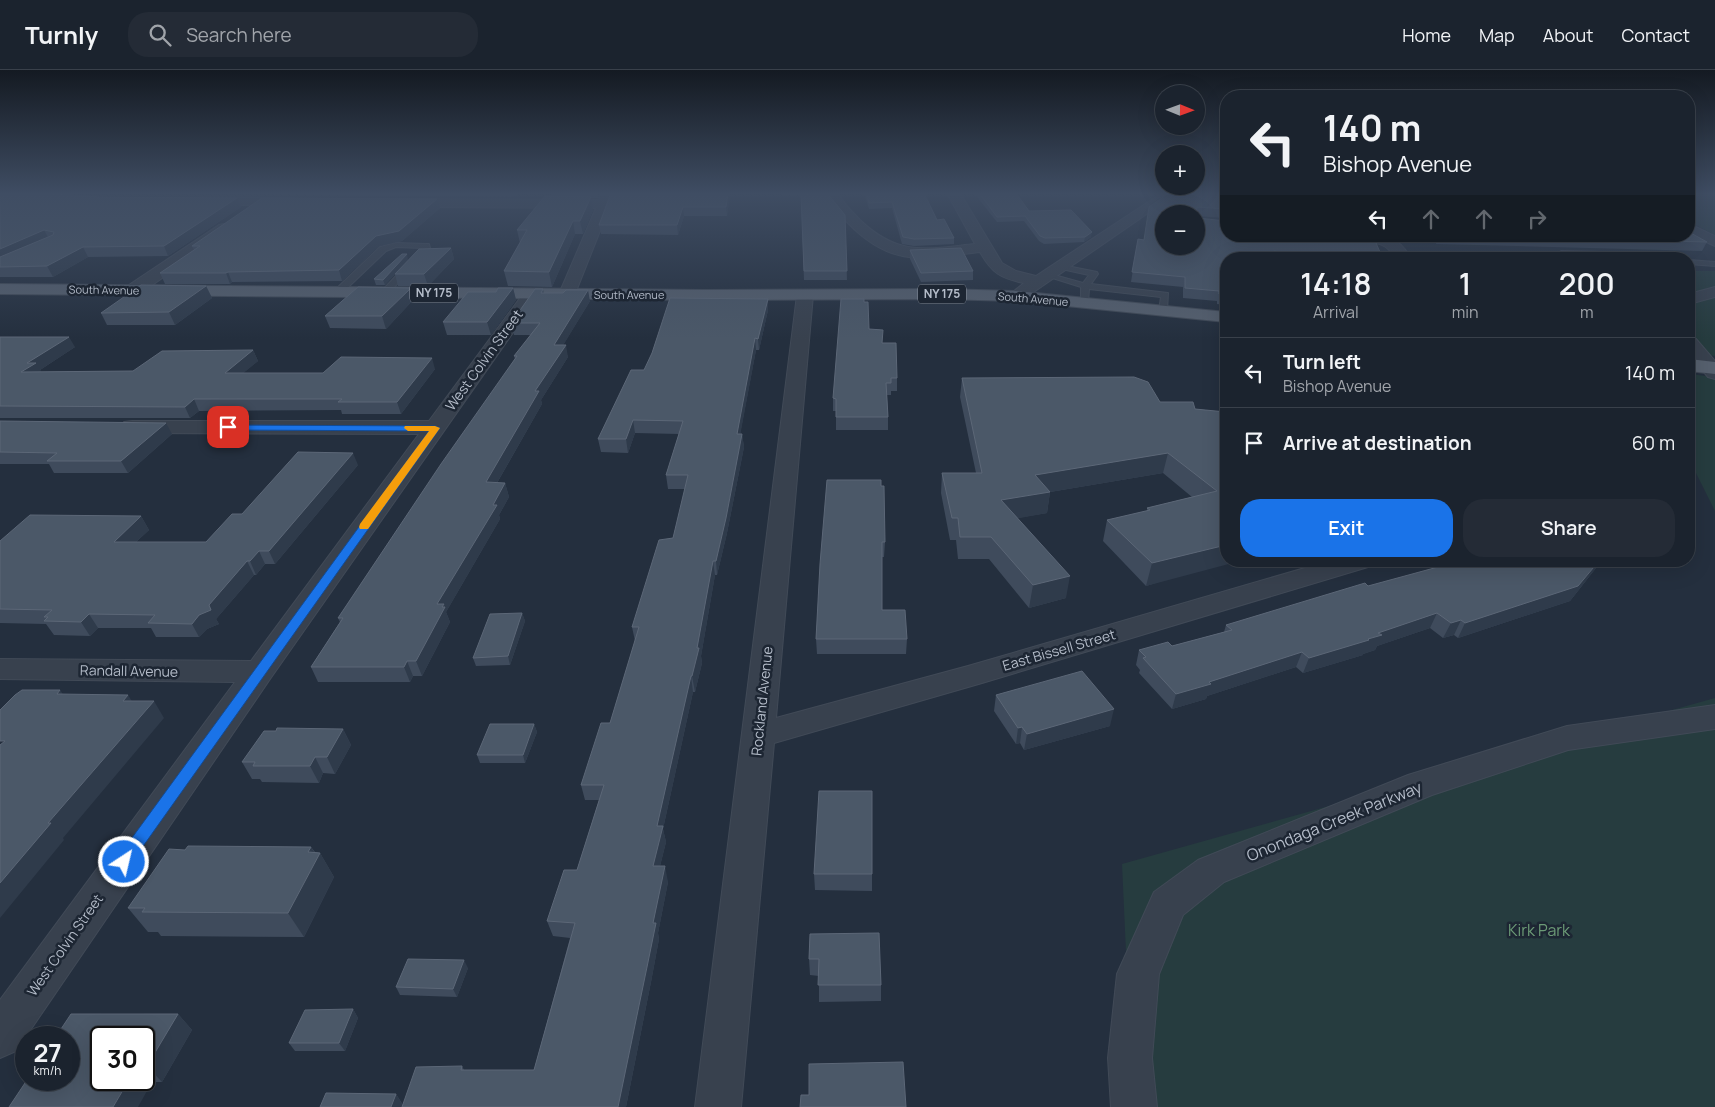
<!DOCTYPE html>
<html lang="en">
<head>
<meta charset="utf-8">
<style>
	:root { --surface:#1b232e; --page:#242b36; --text:#f1f3f6; --muted:#a0a4aa; --line:#39404a; --accent:#1a73e8 }
	body { margin:0; font-family:Manrope,sans-serif; background:var(--page); color:var(--text); height:100vh; display:flex; flex-direction:column; font-size:19px; white-space:nowrap }
	* { box-sizing:border-box; margin:0 }
	p { font-size:16px; color:var(--muted) }
	.icon { flex:none; width:28px; height:28px; fill:none; stroke:currentColor; stroke-width:2; stroke-linecap:round; stroke-linejoin:round }
	.map { position:relative; flex:1; overflow:hidden }
	.panel { position:absolute; left:1220px; top:182px; width:475px; height:315px; display:flex; flex-direction:column; background:var(--surface); border-radius:20px; box-shadow:0 5px 20px #0002,0 0 0 1px var(--line) }
	.panel>* { flex:none }
	.hud { position:absolute; left:1220px; top:20px; width:475px; height:152px; border-radius:20px; box-shadow:0 5px 20px #0002,0 0 0 1px var(--line); background:#1b232e; color:var(--text); overflow:hidden }
	.needle { width:32px; rotate:91deg }
	.controls { position:absolute; left:1155px; top:15px; display:grid; gap:10px }
	.controls a { display:grid; place-items:center; width:50px; height:50px; border-radius:50%; background:var(--surface); box-shadow:0 5px 20px #0002,0 0 0 1px var(--line); font-size:25px }
	.speed { position:absolute; left:15px; top:956px; display:flex; gap:10px; font-size:25px; font-weight:700; text-align:center }
	.speed>* { display:grid; place-content:center; width:65px; height:65px; border-radius:50%; background:var(--surface); box-shadow:0 5px 20px #0002,0 0 0 1px var(--line); line-height:1 }
	.speed small { font-size:12px; font-weight:400 }
	.speed .limit { border:2px solid #111; border-radius:8px; background:#fff; color:#111 }
	.pin { position:absolute; display:grid; place-items:center; width:42px; height:42px; color:#fff; margin:-21px; border-radius:10px; box-shadow:0 2px 8px #0006 }
	.me { position:absolute; width:55px; margin:-28px; rotate:35deg; stroke-linejoin:round; filter:drop-shadow(0 0 4px #0008) }
	.turn { display:flex; align-items:center; gap:18px; height:105px; padding:0 20px; font-size:22px }
	.turn .icon { width:65px; height:65px; stroke-width:2.5 }
	.turn b { display:block; font-size:35px; line-height:42px }
	.lanes { display:flex; align-items:center; height:48px; padding:0 20px; background:#0003; justify-content:center; gap:25px; direction:ltr }
	.lanes .off { opacity:.35 }
	.eta { display:flex; justify-content:space-evenly; align-items:center; height:85px; text-align:center }
	.eta b { font-size:30px; font-weight:600; line-height:35px }
	.action { display:flex; gap:10px; margin-top:auto; padding:10px 20px }
	.action a { flex:1; height:58px; border-radius:20px; background:var(--accent); color:#fff; font-size:20px; font-weight:600; line-height:58px; text-align:center }
	.action a+a { background:var(--page); color:var(--text) }
	ul { padding:0; list-style:none }
	li { display:flex; align-items:center; gap:15px; height:70px; padding:0 20px; border-top:1px solid var(--line) }
	li div { flex:1 }
	li b { display:block; font-size:19px }
	li em { font-style:normal }
	header { display:flex; align-items:center; gap:30px; box-sizing:border-box; height:70px; padding:0 25px; background:var(--surface); border-bottom:1px solid var(--line) }
	header strong { font-size:24px }
	nav { display:flex; gap:28px; margin-inline-start:auto; font-size:18px }
	.search { width:350px; height:45px; background:var(--page); display:flex; align-items:center; gap:12px; box-sizing:border-box; padding:0 18px; border-radius:20px; color:var(--muted); font-size:19px }
	.map>svg:first-child { display:block }
	.green { fill:#263c3f }
	.lines { fill:none; stroke-linecap:round; stroke-linejoin:round }
	.lane-casing { stroke:#414a57; stroke-width:2 }
	.street-casing { stroke:#414a57; stroke-width:2 }
	.primary-casing { stroke:#414a57; stroke-width:2 }
	.lane { fill:#38414e; fill-rule:evenodd }
	.street { fill:#38414e; fill-rule:evenodd }
	.primary { fill:#56606e; fill-rule:evenodd }
	.wall { fill:#3f4b5c; fill-rule:evenodd }
	.shaded-wall { fill:#2f3b4b }
	.building { fill:#4b5868; stroke:#5c6777 }
	.route { fill:#1a73e8; stroke:#114b97 }
	.slow { fill:#f59e0b }
	.labels { text-anchor:middle; stroke-width:5; stroke-linejoin:round; paint-order:stroke }
	.far-street-label { font-size:11px; fill:#b4bcc9; stroke:#1d2633 }
	.shield { fill:#1d2633; stroke:#878f9c; stroke-width:1 }
	.shield-label { font-size:12px; font-weight:bold; fill:#b4bcc9 }
	.street-label { font-size:14px; fill:#b4bcc9; stroke:#1d2633 }
	.near-street-label { font-size:16px; fill:#b4bcc9; stroke:#1d2633 }
	.near-park-label { font-size:16px; fill:#6b9a76; stroke:#1d2633 }
</style>
</head>
<body>
<header>
<strong>Turnly</strong>
<div class="search"><svg class="icon" aria-label="search" viewBox="0 0 24 24"><circle cx="10" cy="10" r="6"/><path d="M15 15l6 6"/></svg>Search here</div>
<nav><a>Home</a><a>Map</a><a>About</a><a>Contact</a></nav>
</header>
<div class="map">
<svg width="1715" height="1037" viewBox="0 0 1715 1037">
	<rect width="100%" height="100%" fill="#242f3e"/>
	<g class="green">
		<polygon points="1689,123 1715,123 1715,165 1689,151"/>
		<polygon points="1689,201 1715,201 1715,286 1689,283"/>
		<polygon points="1689,304 1715,307 1715,441 1689,389"/>
		<polygon points="1715,628 1715,1037 1133,1037 1122,794"/>
	</g>
	<g class="lines">
		<g class="lane-casing">
			<g id="lane">
				<polygon points="396,173 426,174 429,174 430,178 387,225 380,223 422,178 396,177 386,181 341,224 335,224 335,220 380,177"/>
				<polygon points="1561,181 1646,183 1675,189 1564,185 1561,185"/>
				<polygon points="1689,190 1715,192 1715,196 1689,194"/>
				<polygon points="1057,194 1097,202 1098,204 1091,214 1168,223 1167,241 1163,244 1159,241 1161,227 1089,219 1088,233 1081,235 1081,217 1043,205 1047,203 1083,213 1089,205 1057,198"/>
			</g>
		</g>
		<g class="street-casing">
			<g id="street">
				<polygon points="602,123 615,123 575,224 573,228 561,228 559,224 596,138 401,137 394,133 401,129 599,130"/>
				<path d="M825 123H838C843 134 852 141 860 150 899 187 926 179 975 174L947 123H960L1002 193 1016 201 1036 206 1162 123H1177L1022 230H1010L1008 226 1024 213C1000 208 992 203 980 182 923 189 892 198 848 153 839 144 830 136 825 123Z"/>
				<polygon points="201,127 293,128 300,132 293,136 196,134 194,131 196,128"/>
				<polygon points="224,154 229,155 231,158 229,161 138,225 126,225 124,221 126,217 219,155"/>
				<polygon points="1689,154 1715,166 1715,176 1689,164"/>
				<path d="M1352 166C1378 166 1397 161 1411 189H1395C1387 170 1371 173 1354 169Z"/>
				<polygon points="1715,217 1715,227 1689,234 1689,224"/>
				<polygon points="532,219 538,220 540,224 270,609 16,981 0,988 0,930 235,612 0,609 0,589 251,591 419,364 132,363 124,362 121,357 124,352 132,351 429,351 526,220"/>
				<polygon points="805,220 811,221 813,225 776,648 968,596 1329,491 1372,491 1368,497 982,613 774,673 741,1037 695,1037 797,225 799,221"/>
				<polygon points="1689,268 1696,269 1715,291 1715,309 1708,307 1689,284"/>
				<polygon points="1715,635 1715,659 1568,680 1432,725 1224,812 1183,845 1159,904 1152,988 1157,1037 1111,1037 1108,988 1117,904 1154,822 1198,790 1408,705 1567,656"/>
			</g>
		</g>
		<g class="primary-casing">
			<g id="primary">
				<polygon points="0,214 705,220 940,219 1016,221 1226,242 1226,252 1016,231 940,229 705,230 0,224"/>
				<polygon points="1689,289 1715,292 1715,304 1689,301"/>
			</g>
		</g>
		<use href="#lane" class="lane"/>
		<use href="#street" class="street"/>
		<use href="#primary" class="primary"/>
	</g>
	<g class="wall">
		<polygon points="0,123 98,127 237,128 241,137 168,186 88,187 53,207 0,207"/>
		<polygon points="174,123 518,123 514,127"/>
		<polygon points="550,123 601,123 598,128 591,128 593,140 583,164 575,164 552,217 508,216 504,201 520,173 517,160 553,126"/>
		<polygon points="730,123 727,146 684,146 678,165 601,164 599,155"/>
		<polygon points="782,123 827,123 845,145 847,210 804,210 801,125 782,125"/>
		<polygon points="864,123 924,123 937,150 954,168 954,174 914,176 902,174 892,138 869,139"/>
		<polygon points="974,123 1016,123 1029,141 1091,167 1084,172 1044,174 1039,171 1024,151 997,152"/>
		<polygon points="1226,123 1226,148 1164,144 1198,148 1383,189 1226,189 1226,235 1217,234 1217,231 1183,228 1183,217 1131,212 1138,169 1144,170 1149,137"/>
		<polygon points="440,138 402,171 379,176 342,211 232,212 230,214 165,214 160,203 194,180 192,176"/>
		<polygon points="1437,166 1689,166 1707,172 1702,181 1436,174"/>
		<polygon points="451,178 454,189 428,216 398,216 395,204 385,215 376,215 374,209"/>
		<polygon points="910,180 973,201 973,210 921,212 910,189"/>
		<polygon points="206,216 212,228 175,255 107,255 101,243"/>
		<polygon points="513,218 516,230 491,265 447,265 443,252"/>
		<polygon points="543,219 544,223 590,231 563,275 568,287 541,330 542,334 497,413 505,413 509,427 499,445 500,449 446,542 450,552 422,606 413,606 410,612 318,612 311,597 340,552 338,548 515,289 514,286 531,265 514,265 511,253"/>
		<polygon points="414,229 386,259 330,258 325,246"/>
		<polygon points="768,229 768,240 759,280 756,280 740,364 742,364 744,377 727,463 717,505 715,505 701,586 702,593 695,622 693,622 663,759 666,772 660,796 668,812 658,863 659,869 651,912 626,1037 320,1037 396,1024 403,1035 462,996 464,1000 534,1000 570,868 553,866 547,851 577,800 599,730 585,730 581,715 610,653 635,571 632,557 673,468 685,419 668,419 666,405 679,364 635,363 628,383 601,382 598,369 644,300"/>
		<polygon points="864,232 869,259 882,273 897,308 897,321 891,321 891,325 887,325 888,347 888,360 836,360 836,341 833,341 833,328"/>
		<polygon points="0,267 75,277 40,300 41,302 133,301 253,280 258,291 243,303 323,303 435,299 401,344 342,344 341,340 199,341 190,348 0,348"/>
		<polygon points="962,308 1160,332 1195,339 1226,342 1226,491 1146,516 1103,471 1107,450 1147,441 1147,438 1192,427 1163,403 1050,422 1047,443 1017,448 1066,528 1029,538 989,489 958,489 956,470 950,470 941,423 942,403 976,403 960,327"/>
		<polygon points="0,351 172,364 128,403 54,403 49,394 0,394"/>
		<polygon points="358,395 275,494 265,494 256,505 254,505 216,549 219,554 207,559 199,567 156,567 151,558 98,558 90,566 54,565 46,554 0,553 0,471 141,446 149,460 136,472 206,472 242,444"/>
		<polygon points="827,410 885,472 884,487 882,487 882,540 907,569 906,584 817,584 816,569"/>
		<polygon points="1460,491 1601,491 1596,498 1570,531 1458,568 1454,565 1443,568 1430,558 1377,576 1375,580 1363,584 1363,585 1303,603 1296,597 1207,626 1206,629 1172,639 1139,603 1140,600 1136,595 1139,580 1172,576 1224,562 1226,555"/>
		<polygon points="522,543 525,551 510,595 476,596 473,588"/>
		<polygon points="996,625 1110,656 1024,680 1020,673 1016,674 994,641"/>
		<polygon points="534,654 537,662 525,693 480,693 477,685"/>
		<polygon points="343,659 351,675 335,704 323,703 319,713 262,712 260,709 252,709 242,692 276,661"/>
		<polygon points="872,721 872,821 815,820 814,804"/>
		<polygon points="311,777 315,782 320,783 334,807 304,867 161,866 158,862 148,862 128,838 185,780"/>
		<polygon points="810,864 881,915 881,931 819,932 819,906 810,905 809,889"/>
		<polygon points="468,898 457,927 400,925 396,917"/>
		<polygon points="353,939 358,948 345,981 295,981 289,973"/>
		<path d="M178 944 192 960 162 1012H152L9 1037ZM144 968V1010H101Z"/>
	</g>
	<g class="shaded-wall">
		<polygon points="597,123 601,123 598,128"/>
		<polygon points="728,123 730,123 727,146 726,137"/>
		<polygon points="1150,123 1158,123 1149,129"/>
		<polygon points="591,127 593,140 583,164 580,151"/>
		<polygon points="237,128 241,137 168,186 164,176"/>
		<polygon points="437,129 440,138 402,171 379,176 342,211 339,200 376,166"/>
		<polygon points="683,137 684,146 678,165 677,155"/>
		<polygon points="573,151 575,164 552,217 549,202"/>
		<polygon points="44,160 49,169 0,192 0,179"/>
		<polygon points="1092,162 1091,167 1084,172 1085,167"/>
		<polygon points="83,177 88,187 53,207 47,196"/>
		<polygon points="451,178 454,189 428,216 424,204"/>
		<polygon points="407,184 408,190 385,215 383,210"/>
		<polygon points="228,202 232,212 230,214 226,203"/>
		<polygon points="206,216 212,228 175,255 169,242"/>
		<polygon points="411,218 414,229 386,259 382,246"/>
		<polygon points="513,218 516,230 491,265 487,252"/>
		<polygon points="588,220 590,231 556,287 554,275"/>
		<polygon points="768,229 768,240 759,280 758,269"/>
		<polygon points="69,267 75,277 40,300 42,303 21,302 27,293"/>
		<polygon points="755,268 756,280 738,377 737,364"/>
		<polygon points="566,275 568,287 541,330 542,334 490,425 486,412 535,321"/>
		<polygon points="253,280 258,291 230,314 225,303"/>
		<polygon points="432,288 435,299 401,344 397,332"/>
		<polygon points="194,329 199,341 190,348 185,337"/>
		<polygon points="633,350 635,363 628,383 626,369"/>
		<polygon points="166,353 172,364 128,403 121,391"/>
		<polygon points="742,364 744,377 727,463 717,505 716,491"/>
		<polygon points="353,383 358,395 275,494 269,481"/>
		<polygon points="1168,383 1163,403 1050,422 1047,443 999,452 1001,430 1035,405"/>
		<polygon points="505,413 509,427 499,445 500,449 446,542 450,552 422,606 416,591 437,534"/>
		<polygon points="141,446 149,460 122,485 114,472"/>
		<polygon points="1226,475 1226,491 1240,491 1146,516 1152,493"/>
		<polygon points="259,481 265,494 256,505 250,491"/>
		<polygon points="247,491 254,505 216,549 219,554 207,559 199,567 192,554"/>
		<polygon points="713,491 715,505 701,586 702,593 695,622 692,606"/>
		<polygon points="1599,491 1601,491 1596,498 1570,531 1458,568 1465,553"/>
		<polygon points="1070,506 1066,528 1029,538 1033,515"/>
		<polygon points="522,543 525,551 510,595 508,586"/>
		<polygon points="1437,543 1430,558 1377,576 1375,580 1363,584 1363,585 1303,603 1309,588 1368,569 1378,563"/>
		<polygon points="89,544 98,558 90,566 81,552"/>
		<polygon points="1461,550 1454,565 1443,568 1451,553"/>
		<polygon points="1302,582 1296,597 1207,626 1206,629 1172,639 1176,624 1209,612"/>
		<polygon points="407,591 413,606 410,612 404,597"/>
		<polygon points="691,606 693,622 663,759 666,772 656,812 653,796 657,756"/>
		<polygon points="60,620 72,637 57,624"/>
		<polygon points="128,625 139,642 123,631"/>
		<polygon points="154,631 164,648 63,768 64,770 0,848 0,813 48,753"/>
		<polygon points="1114,639 1110,656 1024,680 1027,664"/>
		<polygon points="534,654 537,662 525,693 523,685"/>
		<polygon points="1022,657 1020,673 1016,674 1018,658"/>
		<polygon points="343,659 351,675 335,704 327,687"/>
		<polygon points="315,687 323,703 319,713 310,696"/>
		<polygon points="311,777 317,787 320,783 334,807 304,867 288,843 308,782"/>
		<polygon points="665,796 668,812 658,863 659,869 651,912 626,1037 618,1037 653,853"/>
		<polygon points="464,890 468,898 457,927 453,919"/>
		<polygon points="353,939 358,948 345,981 339,973"/>
		<polygon points="178,944 192,960 162,1012 147,996"/>
		<polygon points="144,1003 152,1012 138,1037 113,1037 129,1010 144,1010"/>
		<polygon points="396,1024 404,1037 391,1037"/>
	</g>
	<g class="building">
		<polygon points="0,123 37,123 98,127 237,128 164,176 83,177 47,196 0,197 0,187 53,165 54,162 44,160 0,179"/>
		<polygon points="611,123 728,123 726,137 683,137 677,155 599,155"/>
		<polygon points="827,123 845,145 847,201 804,201 801,124"/>
		<polygon points="866,123 924,123 937,150 944,149 954,168 914,169 903,167 892,132 869,133"/>
		<polygon points="979,123 1016,123 1029,141 1071,140 1092,162 1085,167 1045,168 1040,166 1025,146 997,147"/>
		<polygon points="1169,123 1226,123 1226,139 1197,137 1196,144 1164,144 1164,176 1196,176 1196,146 1198,148 1226,151 1226,166 1373,166 1383,189 1331,189 1330,186 1274,181 1274,189 1226,189 1226,224 1219,224 1219,221 1185,218 1185,207 1132,202 1138,169 1144,170 1149,137"/>
		<polygon points="545,126 591,127 580,151 573,151 549,202 504,201 527,160 517,160"/>
		<polygon points="262,128 437,129 399,161 376,166 339,200 228,202 226,203 160,203 200,176 192,176"/>
		<polygon points="1689,162 1707,172 1499,166 1689,166"/>
		<polygon points="451,178 424,204 395,204 419,179"/>
		<polygon points="961,178 973,201 921,203 910,180"/>
		<polygon points="402,184 407,184 383,210 374,209"/>
		<polygon points="141,215 206,216 169,242 101,243"/>
		<polygon points="358,217 411,218 382,246 325,246"/>
		<polygon points="498,218 513,218 487,252 443,252 468,222 496,222"/>
		<polygon points="535,219 543,219 541,223 563,223 566,220 588,220 554,275 566,275 535,321 539,321 486,412 505,413 493,435 497,435 437,534 444,534 442,537 445,537 416,591 407,591 404,597 311,597 343,548 338,548 441,394 517,286 514,286 540,253 511,253"/>
		<polygon points="670,228 768,229 758,269 755,268 737,364 742,364 726,448 716,491 713,491 697,578 699,578 692,606 691,606 657,756 663,756 653,796 665,796 653,853 656,853 647,897 618,1037 402,1037 416,997 462,996 461,1000 534,1000 575,853 547,851 564,800 577,800 604,715 581,715 601,653 610,653 639,557 632,557 659,470 673,468 688,405 666,405 683,351 633,350 626,369 598,369 631,300 644,300 652,283"/>
		<polygon points="841,229 864,229 864,232 868,232 869,259 883,260 882,273 896,273 897,308 891,308 891,313 886,313 888,347 836,347 836,329 833,328"/>
		<polygon points="0,267 69,267 27,293 36,293 21,302 133,301 162,281 253,280 225,303 323,303 341,287 432,288 397,332 338,332 342,329 194,329 185,337 0,336"/>
		<polygon points="1134,307 1148,312 1160,332 1193,332 1195,339 1226,342 1226,475 1152,493 1107,450 1150,440 1147,438 1217,421 1168,383 1035,405 1050,422 1001,430 1070,506 1033,515 991,467 960,467 958,448 952,448 942,403 982,403 962,308"/>
		<polygon points="0,351 166,353 121,391 47,391 57,383 0,382"/>
		<polygon points="298,382 353,383 269,481 259,481 250,491 247,491 209,535 211,540 199,545 192,554 148,553 155,545 89,544 81,552 44,551 48,547 44,547 52,540 0,539 0,471 30,445 141,446 114,472 206,472 232,444 242,444"/>
		<polygon points="827,410 881,410 881,416 884,416 885,472 882,472 882,540 905,540 907,569 816,569 820,494"/>
		<polygon points="1460,491 1599,491 1578,516 1465,553 1461,550 1451,553 1437,543 1378,563 1382,565 1368,569 1369,570 1309,588 1302,582 1209,612 1211,614 1176,624 1143,588 1146,587 1139,580 1168,572 1172,576 1232,560 1226,555 1365,513 1368,516"/>
		<polygon points="522,543 508,586 473,588 490,544"/>
		<polygon points="1082,601 1114,639 1027,664 1022,657 1018,658 996,625"/>
		<polygon points="22,620 60,620 57,624 128,625 123,631 154,631 48,753 51,753 0,813 0,675 5,671 0,671 0,640 15,625"/>
		<polygon points="490,654 534,654 523,685 477,685"/>
		<polygon points="277,658 343,659 327,687 315,687 310,696 253,696 255,692 242,692 264,661 276,661"/>
		<polygon points="819,721 872,721 872,804 814,804"/>
		<polygon points="188,776 311,777 308,782 320,783 288,843 142,842 145,838 128,838 169,779 185,780"/>
		<polygon points="879,863 881,915 818,915 819,889 809,889 810,864"/>
		<polygon points="408,889 464,890 453,919 396,917"/>
		<polygon points="353,939 339,973 289,973 305,940"/>
		<polygon points="71,944 178,944 147,996 144,996 144,968 101,968 101,1010 129,1010 113,1037 9,1037 27,1010 69,1010 69,968 55,968"/>
		<polygon points="903,992 906,1037 800,1037 801,1025 809,1025 809,994"/>
		<polygon points="326,1023 396,1024 391,1037 320,1037"/>
	</g>
	<linearGradient id="sky" x2="0" y2="1"><stop stop-color="#141a22"/><stop offset="0.46" stop-color="#3f4d63"/><stop offset="1" stop-color="#3f4d63" stop-opacity="0"/></linearGradient>
	<rect width="1715" height="269" fill="url(#sky)"/>
	<polygon class="route" points="225,355 435,356 440,358 129,796 124,798 118,796 116,792 118,787 429,361 228,360 225,359"/>
	<polygon class="slow" points="405,356 435,356 440,358 368,459 360,459 359,457 360,454 429,361 408,361 404,358"/>
	<g class="labels">
		<g class="far-street-label">
			<text transform="translate(104 220) rotate(1)" y="4">South Avenue</text>
			<text x="629" y="229">South Avenue</text>
			<text transform="translate(1033 229) rotate(5)" y="4">South Avenue</text>
		</g>
		<g class="shield">
			<rect x="410" y="213.5" width="48" height="19" rx="4"/>
			<rect x="918" y="214.5" width="48" height="19" rx="4"/>
		</g>
		<g class="shield-label">
			<text x="434" y="227">NY 175</text>
			<text x="942" y="228">NY 175</text>
		</g>
		<g class="street-label">
			<text transform="translate(484 290) rotate(-54)" y="5">West Colvin Street</text>
			<text transform="translate(1059 580) rotate(-16)" y="5">East Bissell Street</text>
			<text transform="translate(129 601) rotate(1)" y="5">Randall Avenue</text>
			<text transform="translate(762 631) rotate(-84)" y="5">Rockland Avenue</text>
			<text transform="translate(65 875) rotate(-55)" y="5">West Colvin Street</text>
		</g>
		<g class="near-street-label">
			<text transform="translate(1334 751) rotate(-22)" y="6">Onondaga Creek Parkway</text>
		</g>
		<g class="near-park-label">
			<text x="1539" y="866">Kirk Park</text>
		</g>
	</g>
</svg>
<div class="controls">
<a><svg class="needle" viewBox="-14 -14 28 28"><path d="M0-13l5 13h-10z" fill="#e53935"/><path d="M0 13l5-13h-10z" fill="#a0a4aa"/></svg></a>
<a>+</a>
<a>−</a>
</div>
<div class="speed"><div>27<small>km/h</small></div><div class="limit">30</div></div>
<div class="pin" style="left:228px;top:357px;background:#d93025"><svg class="icon" aria-label="arrive" viewBox="0 0 24 24"><path d="M6 21V4h12l-3 4 3 4H6"/></svg></div>
<svg class="me" style="left:124px;top:792px" viewBox="-20 -20 40 40"><circle r="17" fill="#1a73e8" stroke="#fff" stroke-width="3"/><path d="M0-11L8 9 0 5-8 9z" fill="#fff"/></svg>
<div class="hud">
<div class="turn"><svg class="icon" aria-label="left" viewBox="0 0 24 24"><path d="M17 20v-9H6M10 6l-5 5 5 5"/></svg><div><b>140 m</b>Bishop Avenue</div></div>
<div class="lanes"><svg class="icon" aria-label="left" viewBox="0 0 24 24"><path d="M17 20v-9H6M10 6l-5 5 5 5"/></svg><svg class="icon off" aria-label="ahead" viewBox="0 0 24 24"><path d="M12 20V5M6 11l6-6 6 6"/></svg><svg class="icon off" aria-label="ahead" viewBox="0 0 24 24"><path d="M12 20V5M6 11l6-6 6 6"/></svg><svg class="icon off" aria-label="right" viewBox="0 0 24 24"><path d="M7 20v-9h11M14 6l5 5-5 5"/></svg></div>
</div>
<section class="panel">
<div class="eta">
<div><b>14:18</b><p>Arrival</p></div>
<div><b>1</b><p>min</p></div>
<div><b>200</b><p>m</p></div>
</div>
<ul>
<li><svg class="icon" aria-label="left" viewBox="0 0 24 24"><path d="M17 20v-9H6M10 6l-5 5 5 5"/></svg><div><b>Turn left</b><p>Bishop Avenue</p></div><em>140 m</em></li>
<li><svg class="icon" aria-label="arrive" viewBox="0 0 24 24"><path d="M6 21V4h12l-3 4 3 4H6"/></svg><div><b>Arrive at destination</b></div><em>60 m</em></li>
</ul>
<div class="action"><a>Exit</a><a>Share</a></div>
</section>
</div>
</body>
</html>
